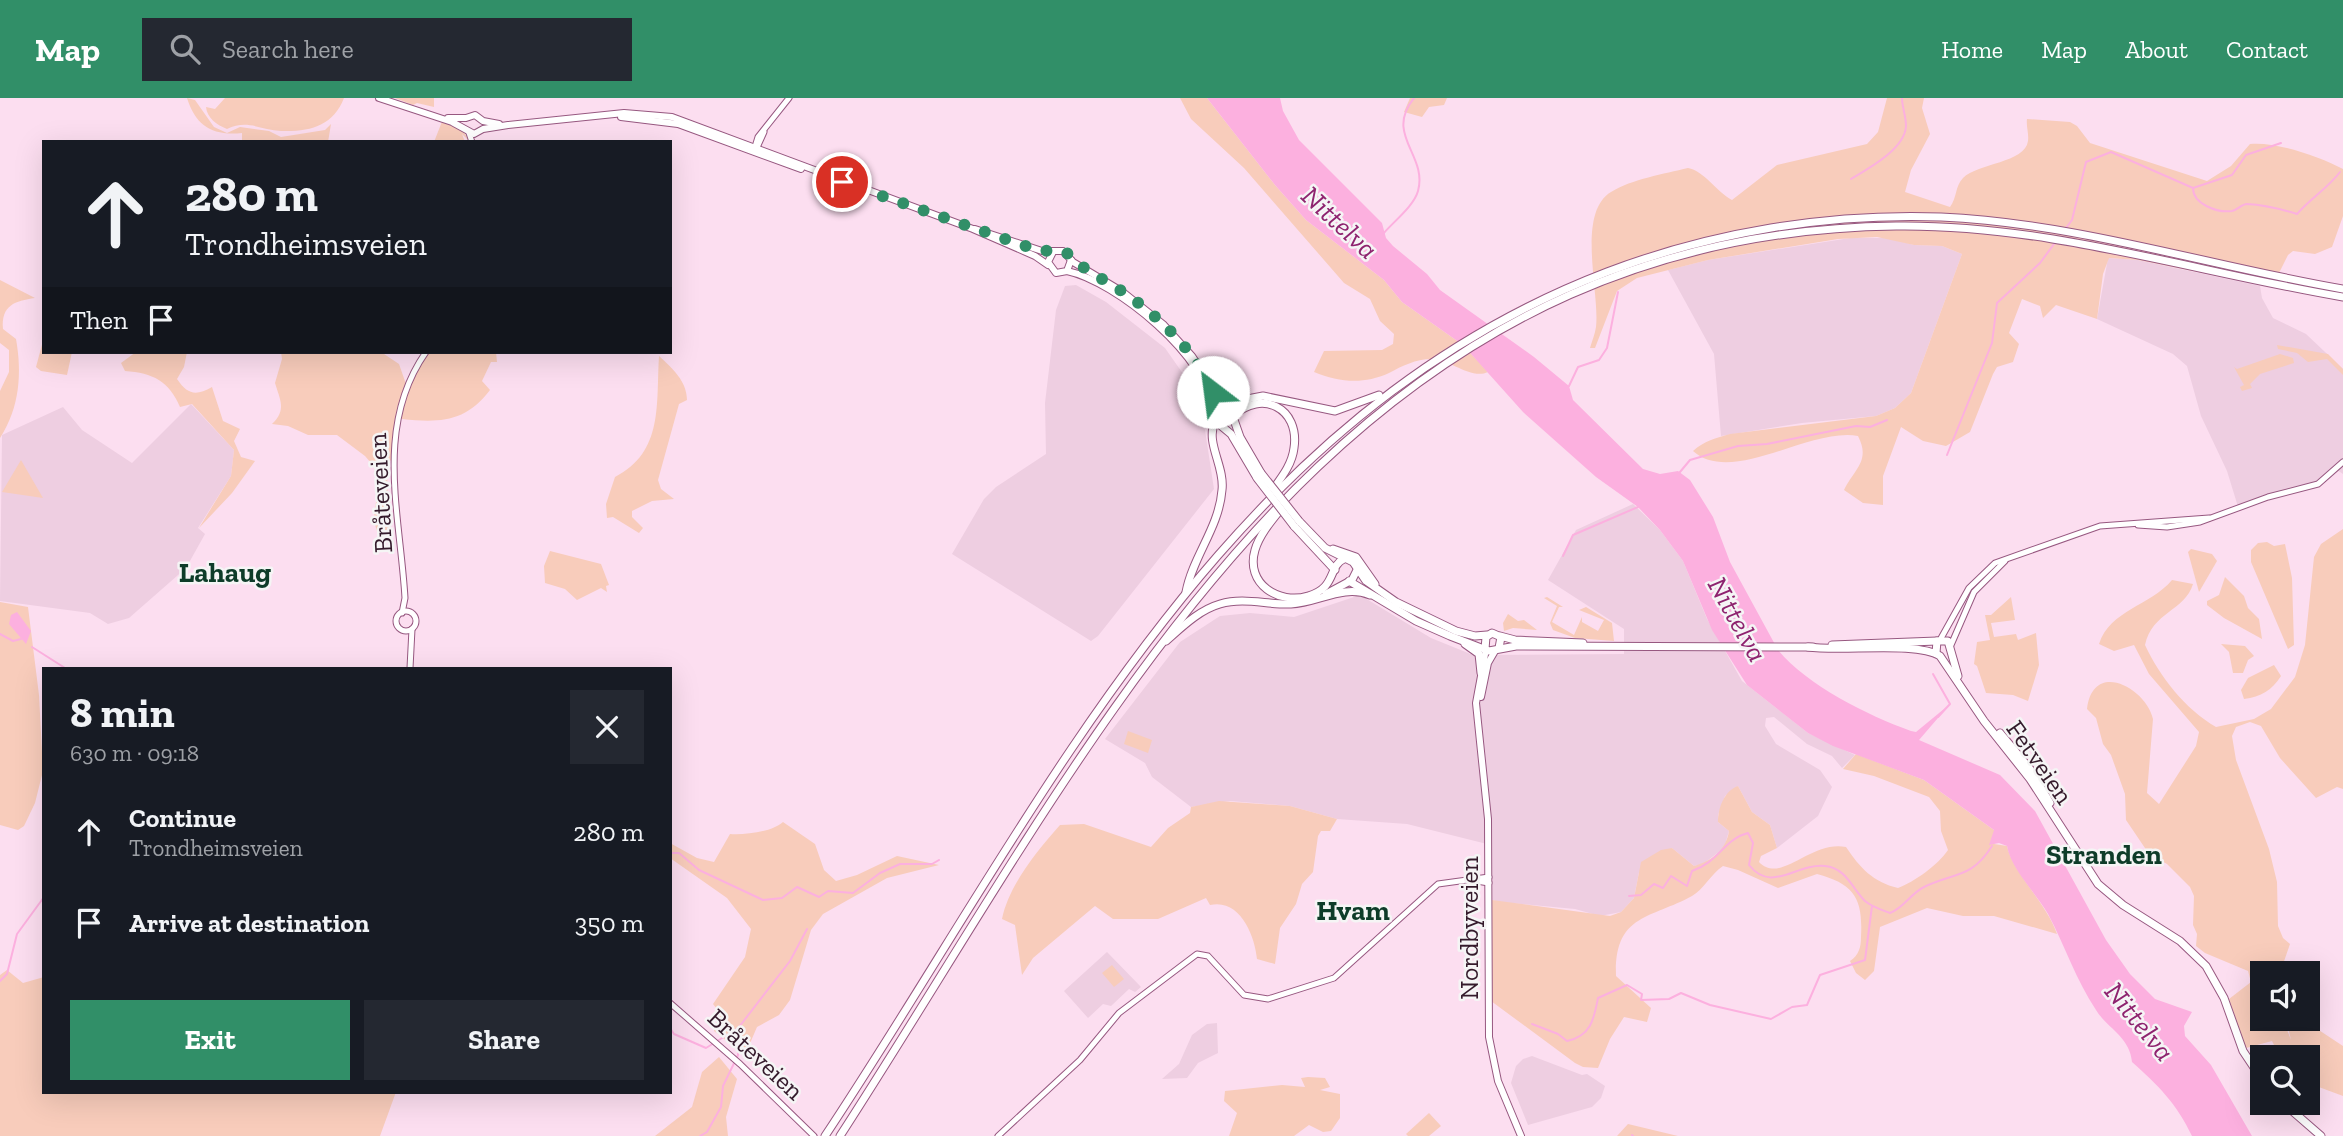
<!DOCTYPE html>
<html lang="en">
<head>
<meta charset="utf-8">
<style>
	:root { --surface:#171b24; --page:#242831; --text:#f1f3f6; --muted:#9ea1a6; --accent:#318f68 }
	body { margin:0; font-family:"Zilla Slab",serif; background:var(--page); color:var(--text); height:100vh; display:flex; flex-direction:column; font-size:26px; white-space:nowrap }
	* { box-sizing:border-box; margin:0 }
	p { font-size:23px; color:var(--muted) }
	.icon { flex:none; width:38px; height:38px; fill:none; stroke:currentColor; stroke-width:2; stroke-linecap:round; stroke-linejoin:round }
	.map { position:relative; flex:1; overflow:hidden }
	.drawer { position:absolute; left:42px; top:569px; width:630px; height:427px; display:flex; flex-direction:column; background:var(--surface); border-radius:0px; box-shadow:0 7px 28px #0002 }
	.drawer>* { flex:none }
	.hud { position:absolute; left:42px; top:42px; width:630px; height:214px; border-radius:0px; box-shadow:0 7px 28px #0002; background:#171b24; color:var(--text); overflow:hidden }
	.fabs { position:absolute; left:2250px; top:863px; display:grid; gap:14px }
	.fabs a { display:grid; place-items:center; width:70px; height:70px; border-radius:0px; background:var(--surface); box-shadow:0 7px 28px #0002; font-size:35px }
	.pin { position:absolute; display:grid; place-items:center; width:60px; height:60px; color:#fff; margin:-30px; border:4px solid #fff; border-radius:50%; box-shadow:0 2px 7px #0007 }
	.me { position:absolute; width:77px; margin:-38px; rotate:330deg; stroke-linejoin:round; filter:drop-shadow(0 0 5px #0008) }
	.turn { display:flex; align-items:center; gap:24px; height:147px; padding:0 28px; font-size:32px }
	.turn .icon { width:91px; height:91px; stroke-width:2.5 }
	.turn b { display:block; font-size:49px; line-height:60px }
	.then { display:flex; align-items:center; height:66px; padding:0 28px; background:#0003; gap:14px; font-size:26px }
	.round { display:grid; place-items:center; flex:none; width:74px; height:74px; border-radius:0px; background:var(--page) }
	.summary { display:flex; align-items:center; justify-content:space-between; height:119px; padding:0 28px }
	h1 { font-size:42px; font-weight:800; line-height:52px }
	.action { display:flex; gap:14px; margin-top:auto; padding:14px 28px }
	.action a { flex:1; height:80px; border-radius:0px; background:var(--accent); color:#fff; font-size:28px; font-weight:800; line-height:80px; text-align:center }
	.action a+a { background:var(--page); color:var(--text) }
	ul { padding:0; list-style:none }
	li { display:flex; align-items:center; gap:21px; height:91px; padding:0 28px }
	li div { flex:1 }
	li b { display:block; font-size:26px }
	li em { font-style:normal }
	header { display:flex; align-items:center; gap:42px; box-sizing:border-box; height:98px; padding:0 35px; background:var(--accent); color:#fff }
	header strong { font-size:33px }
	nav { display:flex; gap:38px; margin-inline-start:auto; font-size:24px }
	.search { width:490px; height:63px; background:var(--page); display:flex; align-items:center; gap:18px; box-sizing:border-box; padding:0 24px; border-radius:0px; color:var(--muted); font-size:26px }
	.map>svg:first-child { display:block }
	.built { fill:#eecee1 }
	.green { fill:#f8ccbb }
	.water { fill:#fcb0df }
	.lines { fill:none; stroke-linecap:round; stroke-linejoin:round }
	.stream { stroke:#fcb0df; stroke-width:2 }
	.secondary-casing { stroke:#975880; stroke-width:7 }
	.primary-casing { stroke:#975880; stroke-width:8 }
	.highway-casing { stroke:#975880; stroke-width:9 }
	.secondary { stroke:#fff; stroke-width:5 }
	.primary { stroke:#fff; stroke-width:6 }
	.highway { stroke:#fff; stroke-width:7 }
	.highway-bridge-casing { stroke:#975880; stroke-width:9; stroke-linecap:butt }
	.highway-bridge { stroke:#fff; stroke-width:7 }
	.route { stroke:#318f68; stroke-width:12; stroke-dasharray:0 21.6 }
	.labels { text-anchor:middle; stroke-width:5; stroke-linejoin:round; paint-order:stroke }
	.street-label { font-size:26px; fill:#341a2b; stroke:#f5f5f5 }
	.water-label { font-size:28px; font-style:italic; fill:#8e236f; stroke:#f5f5f5 }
	.neighbourhood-label { font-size:28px; font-weight:bold; fill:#0e3c29; stroke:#f5f5f5 }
</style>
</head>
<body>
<header>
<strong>Map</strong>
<div class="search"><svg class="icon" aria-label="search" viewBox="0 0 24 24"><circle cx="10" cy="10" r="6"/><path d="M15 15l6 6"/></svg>Search here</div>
<nav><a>Home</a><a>Map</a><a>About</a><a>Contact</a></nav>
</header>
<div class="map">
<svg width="2343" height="1038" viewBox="0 0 2343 1038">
	<rect width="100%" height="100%" fill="#fcdef0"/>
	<g class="built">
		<polygon points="1850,140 1889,140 1914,147 1942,148 1962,156 1911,295 1895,310 1876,318 1802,325 1721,338 1714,256 1668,172 1708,162"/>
		<polygon points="2108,160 2138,162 2260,188 2262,200 2273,220 2306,236 2343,271 2343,376 2337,372 2326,382 2239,412 2227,373 2201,318 2187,268 2173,256 2097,221"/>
		<polygon points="1076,187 1106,204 1165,250 1193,290 1205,332 1214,391 1098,538 1091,543 952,456 984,401 996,389 1046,356 1045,305 1056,212 1065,188"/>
		<polygon points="191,306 234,352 231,378 198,430 205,436 186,470 129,520 108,526 90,515 0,503 2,337 63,309 82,332 132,365"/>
		<polygon points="1633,406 1660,432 1683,463 1707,521 1742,583 1808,635 1855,657 1842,670 1832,658 1807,646 1774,619 1766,620 1765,628 1776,646 1820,672 1832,689 1818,718 1777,750 1770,727 1752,714 1738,688 1725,698 1718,717 1718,724 1729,733 1724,750 1703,766 1694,768 1672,750 1639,774 1634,800 1621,814 1600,818 1575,811 1500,804 1492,802 1491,747 1407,726 1337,721 1290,708 1230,703 1191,709 1152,679 1145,665 1105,641 1180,544 1220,518 1250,515 1294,519 1360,497 1431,540 1473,557 1624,556 1624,531 1548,482 1576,432"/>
		<polygon points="1107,854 1141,889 1135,894 1129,891 1111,908 1103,906 1088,920 1064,893"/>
		<polygon points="1217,925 1218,955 1198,965 1187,980 1162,981 1179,966 1192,937 1207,926"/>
		<polygon points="1532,958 1582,977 1587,976 1605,988 1601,1000 1592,1009 1528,1027 1511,985 1516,968 1523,961"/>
	</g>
	<g class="green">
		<path d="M187 0 195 2 214 29 227 35 240 29 269 33 281 39 325 32 331 26 328 44H242V35C212 38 196 28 187 0Z"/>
		<path d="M225 0H344C333 28 310 34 281 33 261 32 247 21 227 31 217 27 207 20 206 9L215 11Z"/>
		<polygon points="395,0 434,0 434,9 417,5 413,7"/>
		<path d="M1180 0H1207L1275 87 1306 122 1384 182 1402 204 1463 247 1488 274C1471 282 1450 261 1431 261 1416 261 1402 268 1389 275 1363 287 1339 284 1314 274L1324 253 1382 252 1393 246 1394 236 1380 223 1370 201 1344 185 1244 70 1191 21Z"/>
		<polygon points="1410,0 1447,0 1444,7 1429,9 1422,19 1404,14"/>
		<path d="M1887 0H1924L1922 10 1930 36 1911 72 1905 94 1950 109C1957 100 1955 88 1963 80 1978 65 2025 65 2028 43 2029 36 2026 28 2027 21L2070 24 2077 28 2090 45 2207 83 2231 68 2250 46C2275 43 2320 59 2343 71V118L2332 149 2315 156 2293 153 2288 157 2272 189 2138 162 2109 160 2103 176 2097 221 2056 207 2043 220 2040 208 2022 201 2009 235 2019 246 2013 264 1997 269 1993 276 1970 334 1946 348 1923 343 1901 329 1883 378V407L1863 405 1844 392C1854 371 1871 363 1858 338 1810 329 1732 388 1693 353 1704 343 1716 340 1730 336L1876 318 1895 310 1911 295 1962 156 1942 148 1914 147 1877 139 1838 141 1708 162 1637 180 1617 193 1595 250H1590C1592 243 1595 236 1596 229 1600 195 1576 115 1611 94 1632 81 1664 76 1688 70 1704 73 1716 93 1732 102L1777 67 1867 46 1878 34Z"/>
		<polygon points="443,21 465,28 463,33 470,44 462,36 465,44 434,44"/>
		<path d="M0 182 35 200C15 203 1 207 3 231L16 241C22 275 20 309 0 340V293L9 274V252L0 245Z"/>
		<polygon points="44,239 44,254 72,254 67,277 41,273 36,269"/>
		<polygon points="2277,247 2328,256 2343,271 2343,277 2327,261 2308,264 2297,255 2278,251"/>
		<path d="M136 254H187L184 269 177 281C188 297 196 298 212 289L223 323 240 331 234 343 241 359 255 363 232 395 199 430 231 378 234 352 192 306 180 309C169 283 153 275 125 273L121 265Z"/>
		<path d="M281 254H381L399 266 407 289 426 254H496L497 264H491L482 283 490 292C466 324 440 325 402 321L399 315 397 356 379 374 365 358 337 337H308L288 328 272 326C287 312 280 302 275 285L282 261Z"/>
		<polygon points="2280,256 2293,260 2294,265 2260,276 2250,286 2252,290 2242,293 2240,289 2244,287 2234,269 2237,271"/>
		<path d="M659 258C672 270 687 283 687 302L679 306 658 382 661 391 674 401 652 403 632 413V419L643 430 639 435 613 419 607 420 606 406 615 379C664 354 656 305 659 258Z"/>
		<polygon points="21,362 43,400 2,394"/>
		<path d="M381 375H387L390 439H379C365 403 386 400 381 375Z"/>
		<path d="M2343 431V691L2337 689 2316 700 2280 660 2261 628 2250 624 2236 629 2232 638 2236 662 2269 751 2277 784 2278 828 2283 840 2290 846 2280 875H2263V920L2283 921 2291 942 2286 921H2302L2343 948V998L2308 985V959H2280L2272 943 2246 950 2229 901 2251 884 2248 873 2205 855 2196 848 2197 836 2193 827 2194 798 2190 789 2167 766 2149 756 2126 722 2125 696 2111 657 2103 646 2096 620 2087 611C2093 561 2146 590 2153 621L2147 695 2159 706 2196 648 2199 634 2149 576 2134 547 2114 553 2099 546C2110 512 2150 508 2172 482L2193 486C2185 513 2152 514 2145 547 2160 579 2185 611 2216 629L2254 621 2271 611 2295 579 2305 547 2314 459 2321 446Z"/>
		<polygon points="2267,444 2274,448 2285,446 2292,480 2294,547 2288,551 2251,464 2251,452 2258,445"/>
		<polygon points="2191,451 2212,456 2217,463 2199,494 2188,454"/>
		<polygon points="550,453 601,466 609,487 606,488 607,494 601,490 577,502 565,491 545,485 544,468"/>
		<polygon points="2225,479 2244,498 2248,510 2259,521 2262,541 2224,520 2207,507 2207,503 2219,497"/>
		<polygon points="1547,499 1563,509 1559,509 1552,524 1574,537 1582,519 1582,524 1598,533 1604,522 1579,512 1586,509 1612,525 1614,543 1575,540 1553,532 1550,525 1557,508 1544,500"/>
		<polygon points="2011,499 2015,522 1991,525 1994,539 2016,536 2018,542 2036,535 2039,567 2028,603 2013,597 1986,595 1977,568 1974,566 1977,544 1990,542 1985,517 1991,517"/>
		<polygon points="0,504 28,509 39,597 43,673 35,705 24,728 18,732 0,727"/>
		<polygon points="1508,516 1518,523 1524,522 1537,532 1513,530 1504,533 1503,525"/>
		<polygon points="2221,546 2245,548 2254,558 2248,562 2243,575 2233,575 2229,554"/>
		<path d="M2274 567 2281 578C2272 592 2261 599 2244 601L2241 592 2248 580Z"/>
		<polygon points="1128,633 1152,642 1148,655 1124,646"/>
		<path d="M1856 656 1924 682 1994 732V746L2007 748C2012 773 2047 806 2057 836L1994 818H1963L1927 810 1880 829 1874 873 1865 882 1856 875 1850 863C1859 857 1861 849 1861 839 1863 801 1855 786 1817 776L1778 790 1738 772 1723 768C1711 776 1703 792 1692 798 1650 821 1614 816 1616 878L1651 910 1647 924 1624 919 1610 941 1598 970 1583 969 1575 965 1491 903 1492 802 1610 818 1621 814 1634 800 1641 764 1661 752 1672 750 1694 768C1712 763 1726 752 1729 733L1718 724C1718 710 1724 693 1738 688L1752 714 1770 727 1777 750 1761 758 1759 764C1781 787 1810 742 1846 749 1860 770 1873 784 1898 790 1914 784 1938 767 1948 752L1941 733 1940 713 1929 699 1874 678 1843 671Z"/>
		<path d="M1219 703 1290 708 1337 721 1330 733H1321L1318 738 1313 774 1302 786 1296 806 1280 830 1275 866 1257 861C1255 838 1240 800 1210 807L1206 800 1158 821H1113L1095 808 1033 860 1022 877 1015 827 1002 821C1009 787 1037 753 1060 727L1084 726 1151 749 1168 730 1190 715 1191 709Z"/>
		<path d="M783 724 815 746 824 772 836 783 857 777 897 758 939 767 887 780 823 816 811 832 790 902 779 917 757 929 745 957 714 933 720 915 713 906 745 859 751 831 727 800 670 760V745L697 760 714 764 730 736C745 737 772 734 783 724Z"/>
		<polygon points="1112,867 1124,881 1114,889 1102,875"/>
		<polygon points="7,872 23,885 44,879 44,994 396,994 380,1038 0,1038 0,877"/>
		<polygon points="719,959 737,981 726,1019 728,1038 655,1038 692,1009 702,974"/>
		<polygon points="1308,979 1325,980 1330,989 1320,992 1340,996 1340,1020 1331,1033 1323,1034 1309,1027 1294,1038 1229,1038 1237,1015 1224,1003 1225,993 1282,987 1305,989 1301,980"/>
		<polygon points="1429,1015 1441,1028 1429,1038 1408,1038 1406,1036"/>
		<polygon points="1628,1026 1678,1038 1617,1038"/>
	</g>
	<g class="water">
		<path d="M1207 0H1280L1283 13 1299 42 1382 125 1386 140 1393 148 1427 176 1440 192 1534 259 1569 288 1573 302 1643 371 1660 376 1678 373 1690 382 1713 419 1730 464 1778 552C1808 588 1867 617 1911 633L1916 634 1950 606 1919 642 2000 677 2035 713 2106 842 2130 876 2155 901 2192 914 2184 928 2185 938 2211 967 2252 1038H2192C2177 1006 2158 987 2132 964 2130 939 2107 930 2096 912 2076 882 2065 848 2048 816 2036 795 2011 771 2007 748L1999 745 1989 747 1994 732 1924 682 1833 648 1808 635 1747 587 1712 532 1683 463 1660 432 1638 409 1596 379 1523 314 1463 247 1402 204 1384 182 1306 122 1275 87Z"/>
		<polygon points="17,514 31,533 26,546 9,526 11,517"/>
	</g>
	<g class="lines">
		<g class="stream">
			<path d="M1851 81C1868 71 1905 51 1906 28 1906 18 1902 9 1902 0"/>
			<polyline points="2193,90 2232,77 2246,57 2281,45"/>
			<path d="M2066 130 2072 122 2086 64 2111 54 2193 90C2193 106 2217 115 2232 113 2237 112 2242 106 2247 106 2264 107 2281 111 2297 116 2311 100 2328 90 2340 74"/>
			<path d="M1383 136C1393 124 1414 108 1418 93 1428 57 1384 37 1414 0"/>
			<polyline points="1569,288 1578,269 1599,262 1607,250 1618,194"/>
			<polyline points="1947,357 1992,245 1997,205 2040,165 2054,146"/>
			<polyline points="1680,374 1690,362 1738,348 1767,346 1856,328 1870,329 1887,322"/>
			<polyline points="1563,458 1573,437 1638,409"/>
			<polyline points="0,536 13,543 21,541"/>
			<polyline points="32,549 65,570"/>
			<polyline points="1933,576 1950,606 1938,619"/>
			<polyline points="670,755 679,755 699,772 763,802 782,800 797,789 819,799 828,793 853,795 880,775 900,766 932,766 939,762"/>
			<path d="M1629 798 1641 797 1654 786 1663 790 1671 778 1687 788 1692 773C1719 764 1724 741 1748 735L1753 745 1749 767C1772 796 1796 765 1825 768 1846 770 1852 790 1865 803 1872 809 1882 812 1890 815 1904 810 1910 796 1924 789 1955 774 1971 781 1992 748"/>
			<polyline points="0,883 7,876 17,836 44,799"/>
			<path d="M1532 926 1558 936 1567 943C1591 938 1594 921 1598 900L1627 887 1642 896 1641 902 1669 901 1681 895 1710 907 1771 921 1792 909 1807 907 1820 877 1865 862 1872 808"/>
			<polyline points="670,930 674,936 706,950 738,930"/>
			<polyline points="1632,1037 1633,1038"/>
			<polyline points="700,1038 707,1034 721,1009 723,988 738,957 739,929 790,863 807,831"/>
		</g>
		<g class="secondary-casing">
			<g id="secondary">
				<polyline points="469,35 472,44"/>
				<polyline points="754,52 758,39 789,0"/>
				<polyline points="755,54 764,34"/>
				<polyline points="2138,427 2167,429 2200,424 2268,399 2318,386 2343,364"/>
				<circle cx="406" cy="523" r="10"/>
				<path d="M402 515 405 500C400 415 374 328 426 254"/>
				<polyline points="1940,542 1969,490 1995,465 2100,428 2209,420"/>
				<polyline points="1951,547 1974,494 2005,463"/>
				<polyline points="410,570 412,531"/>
				<polyline points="1470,782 1489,785"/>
				<polyline points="670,905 740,966 814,1038"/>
				<polyline points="998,1038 1080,962 1119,915 1197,856 1208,858 1244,897 1268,901 1334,880 1438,786 1489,779"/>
			</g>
		</g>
		<g class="primary-casing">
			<g id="primary">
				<polyline points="379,0 452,24 474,36 483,31 508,27 624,15 672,19 973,131 1035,158 1048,167"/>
				<polyline points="621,19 678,26 801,71"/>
				<polyline points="448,20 466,20 475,17 483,23 499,26"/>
				<polyline points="975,131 1042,153 1063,153 1073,164 1123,194 1163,226 1192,258 1223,305"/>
				<polyline points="1053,154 1048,164 1056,175 1067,173 1071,162"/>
				<path d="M1067 173C1115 183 1211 260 1212 314"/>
				<polyline points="1486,551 1476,605 1488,721 1489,939 1498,983 1521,1038"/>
				<polyline points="1481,599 1488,565 1495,553"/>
			</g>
		</g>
		<g class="highway-casing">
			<g id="highway">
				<polyline points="1208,281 1222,296 1239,300"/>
				<path d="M1233 318C1262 291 1300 310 1294 350 1292 367 1281 380 1271 394"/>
				<polyline points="1233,319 1240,339 1261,375"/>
				<polyline points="1257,380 1231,336 1213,321 1212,314 1216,307 1263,298 1335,313 1379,297"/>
				<path d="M1285 406C1274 420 1260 435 1255 452 1245 486 1279 507 1308 498 1337 490 1328 468 1344 461"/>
				<polyline points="1299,423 1325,450 1353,464 1366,483 1396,504 1456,533 1475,538 1487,537"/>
				<polyline points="1294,428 1335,472"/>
				<polyline points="1333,451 1356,459 1375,486"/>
				<polyline points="1349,483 1416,523 1450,538 1489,553 1516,548 1813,549"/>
				<path d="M1186 494C1193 458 1219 430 1222 392 1225 368 1205 345 1215 323"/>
				<polyline points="1326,496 1352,482 1357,472"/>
				<polyline points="1500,538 1515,542 1583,545"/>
				<path d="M1166 543C1182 529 1199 512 1220 506 1244 499 1267 507 1291 506 1318 505 1343 486 1370 497"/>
				<polyline points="1465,546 1479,556 1481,575"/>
				<polyline points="1832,547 1937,543"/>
				<path d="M1808 549C1842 554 1916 543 1940 558L1984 623 2030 681 2098 786 2123 807 2180 843 2206 868 2224 900 2243 953 2263 983"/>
				<polyline points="1485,551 1486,539 1492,535 1501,539 1499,550"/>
				<polyline points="1936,555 1937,543 1948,543 1958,578"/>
				<polyline points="2000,635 2030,671 2050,705"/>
				<polyline points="2282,1004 2321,1038"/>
				<path d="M825 1038C1041 713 1217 323 1607 174 1712 134 1828 115 1941 119 2077 125 2209 168 2343 191"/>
				<path d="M840 1038C1105 629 1332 135 1896 128 2048 126 2195 174 2343 199"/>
			</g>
		</g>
		<use href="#secondary" class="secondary"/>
		<use href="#primary" class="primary"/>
		<use href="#highway" class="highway"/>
		<g class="highway-bridge-casing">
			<g id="highway-bridge">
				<polyline points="1261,375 1299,423"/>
				<polyline points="1257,380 1294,428"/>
			</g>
		</g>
		<use href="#highway-bridge" class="highway-bridge"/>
	</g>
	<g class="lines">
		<path class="route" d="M842 84 1037 152 1066 154C1082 172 1103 180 1123 194 1160 219 1195 253 1213 294"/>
	</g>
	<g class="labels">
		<g class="street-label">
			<text transform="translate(380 395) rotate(-93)" y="9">Bråteveien</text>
			<text transform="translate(2040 664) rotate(55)" y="9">Fetveien</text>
			<text transform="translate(1469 830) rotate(-90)" y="9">Nordbyveien</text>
			<text transform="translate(756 956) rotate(43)" y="9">Bråteveien</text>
		</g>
		<g class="water-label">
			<text transform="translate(1340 124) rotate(43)" y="10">Nittelva</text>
			<text transform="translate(1738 521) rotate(61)" y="10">Nittelva</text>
			<text transform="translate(2140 923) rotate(51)" y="10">Nittelva</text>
		</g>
		<g class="neighbourhood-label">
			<text x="225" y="484">Lahaug</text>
			<text x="2104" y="766">Stranden</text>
			<text x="1353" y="822">Hvam</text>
		</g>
	</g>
</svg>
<div class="fabs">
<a><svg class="icon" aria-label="sound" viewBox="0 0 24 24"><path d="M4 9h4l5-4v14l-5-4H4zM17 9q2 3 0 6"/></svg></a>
<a><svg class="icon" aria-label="search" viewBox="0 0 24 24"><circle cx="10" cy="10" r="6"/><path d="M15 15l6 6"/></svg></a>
</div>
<div class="pin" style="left:842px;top:84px;background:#d93025"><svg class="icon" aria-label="arrive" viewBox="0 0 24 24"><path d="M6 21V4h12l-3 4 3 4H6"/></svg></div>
<svg class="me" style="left:1213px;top:294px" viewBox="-20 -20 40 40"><circle r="19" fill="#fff"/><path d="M0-13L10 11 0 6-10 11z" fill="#318f68"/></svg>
<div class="hud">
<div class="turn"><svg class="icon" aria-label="ahead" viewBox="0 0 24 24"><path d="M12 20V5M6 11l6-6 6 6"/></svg><div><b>280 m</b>Trondheimsveien</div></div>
<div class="then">Then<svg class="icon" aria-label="arrive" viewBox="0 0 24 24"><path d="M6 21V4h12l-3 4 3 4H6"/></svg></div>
</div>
<section class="drawer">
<div class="summary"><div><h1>8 min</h1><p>630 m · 09:18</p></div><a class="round"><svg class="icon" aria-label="close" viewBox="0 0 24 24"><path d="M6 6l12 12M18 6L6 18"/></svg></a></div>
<ul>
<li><svg class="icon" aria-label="ahead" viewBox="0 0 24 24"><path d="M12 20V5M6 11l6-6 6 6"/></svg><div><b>Continue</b><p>Trondheimsveien</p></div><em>280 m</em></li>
<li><svg class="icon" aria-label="arrive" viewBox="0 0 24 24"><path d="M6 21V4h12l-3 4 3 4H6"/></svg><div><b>Arrive at destination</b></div><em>350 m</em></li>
</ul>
<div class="action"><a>Exit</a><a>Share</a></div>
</section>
</div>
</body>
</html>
